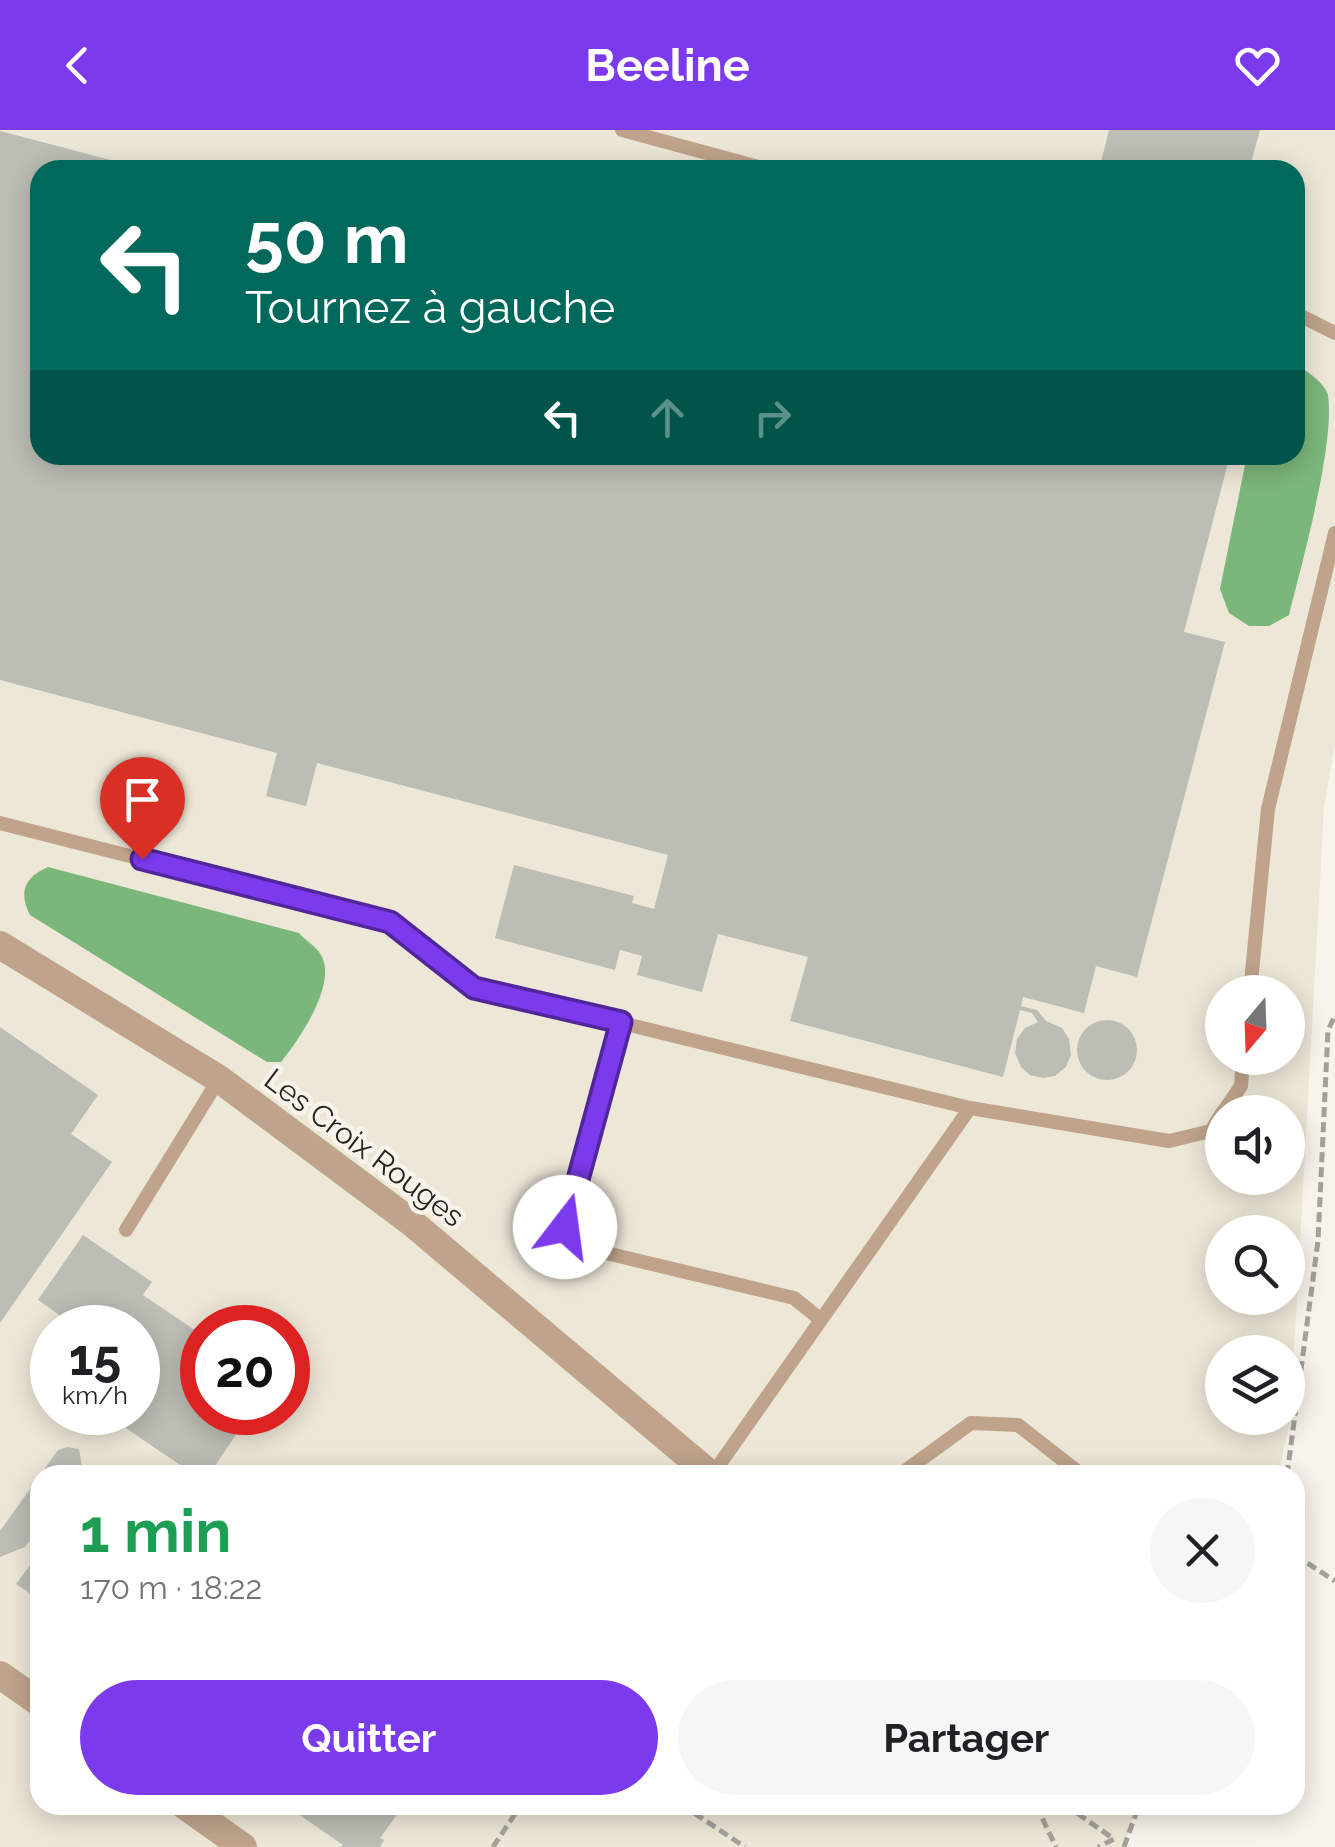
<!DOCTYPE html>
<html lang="fr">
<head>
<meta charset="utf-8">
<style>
	:root { --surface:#fff; --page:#f6f6f6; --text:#202124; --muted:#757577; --accent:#7c3aed }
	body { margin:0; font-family:Raleway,sans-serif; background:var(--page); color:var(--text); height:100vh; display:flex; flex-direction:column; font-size:38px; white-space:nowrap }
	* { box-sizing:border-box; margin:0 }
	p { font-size:32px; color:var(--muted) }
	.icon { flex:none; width:55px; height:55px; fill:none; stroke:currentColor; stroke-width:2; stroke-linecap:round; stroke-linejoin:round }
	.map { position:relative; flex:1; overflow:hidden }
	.panel { position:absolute; left:30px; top:1335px; width:1275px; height:350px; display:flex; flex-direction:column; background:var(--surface); border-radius:30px; box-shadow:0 5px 25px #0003 }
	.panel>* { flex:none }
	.top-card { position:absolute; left:30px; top:30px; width:1275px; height:305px; border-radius:30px; box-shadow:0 5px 25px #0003; background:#00695c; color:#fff; overflow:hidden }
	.needle { width:65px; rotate:199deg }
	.tools { position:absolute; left:1205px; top:845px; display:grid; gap:20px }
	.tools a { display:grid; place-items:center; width:100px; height:100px; border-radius:50%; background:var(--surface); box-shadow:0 5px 25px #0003; font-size:50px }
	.speed { position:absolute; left:30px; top:1175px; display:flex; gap:20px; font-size:50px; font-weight:700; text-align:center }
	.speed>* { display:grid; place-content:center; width:130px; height:130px; border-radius:50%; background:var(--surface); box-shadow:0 5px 25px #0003; line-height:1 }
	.speed small { font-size:25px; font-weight:400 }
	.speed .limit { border:15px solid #d22; background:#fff; color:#111 }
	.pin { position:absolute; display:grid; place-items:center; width:85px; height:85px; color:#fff; margin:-102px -42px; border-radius:50% 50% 50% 0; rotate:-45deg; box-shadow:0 0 10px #0007 }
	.pin .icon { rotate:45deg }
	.me { position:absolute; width:110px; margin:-55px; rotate:15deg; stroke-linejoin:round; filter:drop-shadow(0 0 8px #0008) }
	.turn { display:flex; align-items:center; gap:35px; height:210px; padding:0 50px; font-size:45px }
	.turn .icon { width:130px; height:130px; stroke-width:2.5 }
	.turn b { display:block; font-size:70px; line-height:85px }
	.lanes { display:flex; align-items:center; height:95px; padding:0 50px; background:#0003; justify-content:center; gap:50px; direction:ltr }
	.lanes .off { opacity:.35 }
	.round { display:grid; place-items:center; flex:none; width:105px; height:105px; border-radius:52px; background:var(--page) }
	.overview { display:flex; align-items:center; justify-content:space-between; height:170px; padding:0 50px }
	h1 { font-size:60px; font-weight:700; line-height:75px; color:#1e9e55 }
	.cta { display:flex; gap:20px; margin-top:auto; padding:20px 50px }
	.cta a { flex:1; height:115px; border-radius:60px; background:var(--accent); color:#fff; font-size:40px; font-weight:700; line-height:115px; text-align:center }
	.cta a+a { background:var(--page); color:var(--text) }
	header { display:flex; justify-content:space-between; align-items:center; height:130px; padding:0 50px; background:var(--accent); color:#fff; font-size:45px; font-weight:700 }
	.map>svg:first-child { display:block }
	.built { fill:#ede7d7; fill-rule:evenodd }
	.water { fill:#7bb67b }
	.building { fill:#bcbeb5 }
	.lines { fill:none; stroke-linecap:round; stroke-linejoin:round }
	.path { stroke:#a4a19b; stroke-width:5; stroke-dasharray:10 5; stroke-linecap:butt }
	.service { stroke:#bfa38b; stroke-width:14 }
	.minor { stroke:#bfa38b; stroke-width:28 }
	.route-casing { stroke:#51269a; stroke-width:25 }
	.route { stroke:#7c3aed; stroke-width:18 }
	.labels { text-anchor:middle; stroke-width:9; stroke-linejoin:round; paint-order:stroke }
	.street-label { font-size:30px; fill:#262522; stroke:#f8f4eb }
</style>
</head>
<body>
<header><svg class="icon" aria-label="back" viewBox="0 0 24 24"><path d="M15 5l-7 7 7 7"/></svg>Beeline<svg class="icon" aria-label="heart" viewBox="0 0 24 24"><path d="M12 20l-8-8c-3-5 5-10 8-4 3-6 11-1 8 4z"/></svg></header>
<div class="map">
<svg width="1335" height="1717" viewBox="0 0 1335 1717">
	<rect width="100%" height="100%" fill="#f8f4eb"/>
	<path class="built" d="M0 0H1335V613L1324 678 1290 1293 1278 1345H40V1675H1138L1123 1717H0ZM40 40H1295V325H40ZM1222 862H1288V928H1222ZM1222 982H1288V1048H1222ZM1222 1102H1288V1168H1222ZM52 1198H138V1282H52ZM202 1198H288V1282H202ZM1222 1222H1288V1288H1222Z"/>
	<g class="water">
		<path d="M1295 234C1307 241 1324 252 1328 265 1335 315 1302 433 1289 485L1269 496H1249L1229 483 1220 459 1247 325H1295Z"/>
		<path d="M48 737 299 803C305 810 317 817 321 825 338 854 298 911 281 932H267L30 785C18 762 25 747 48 737Z"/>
	</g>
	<g class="building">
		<polygon points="1109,0 1260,0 1249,40 1099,40"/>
		<polygon points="0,1 145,39 40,40 40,325 1230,325 1184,502 1225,512 1137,847 1096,836 1084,883 1023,867 1021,876 1037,880 1046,891 1062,898 1069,909 1071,925 1066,937 1055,946 1043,948 1030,945 1021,937 1015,923 1017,909 1025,898 1038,892 1032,883 1020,880 1003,947 790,891 808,827 718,804 702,862 637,845 642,826 620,820 615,840 495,808 514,735 634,766 632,773 654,779 668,725 317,633 306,676 266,666 277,623 0,550"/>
		<circle cx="1107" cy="920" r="30"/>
		<polygon points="0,897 98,965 71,1004 112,1032 0,1193"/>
		<polygon points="83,1105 152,1152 143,1165 202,1205 202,1282 251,1282 209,1345 195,1345 102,1282 138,1282 138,1198 55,1198 62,1187 38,1170"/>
		<polygon points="52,1201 52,1249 30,1234"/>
		<polygon points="67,1317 79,1319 82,1337 92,1345 40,1345 40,1412 32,1408 25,1417 0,1427 0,1401 58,1320"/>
		<polygon points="40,1422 40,1470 16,1454"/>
		<polygon points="285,1675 404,1675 380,1708 384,1710 380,1717 341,1717 343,1715"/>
	</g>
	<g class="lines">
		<g class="path">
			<polyline points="1287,1345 1318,1111 1328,900 1335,886"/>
			<polyline points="1295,1425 1335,1451"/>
			<polyline points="682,1675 745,1717"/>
			<polyline points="1036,1675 1056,1717"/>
			<polyline points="1065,1675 1114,1709 1098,1717"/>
			<polyline points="493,1717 521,1675"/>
			<polyline points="1124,1717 1139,1675"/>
		</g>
		<g class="service">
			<polyline points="622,0 770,40"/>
			<polyline points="1295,183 1335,203"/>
			<polyline points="0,693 389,792 474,857 970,978 1169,1011 1211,1001 1222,983"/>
			<polyline points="1250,862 1268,679 1335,403"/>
			<polyline points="621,892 565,1097 581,1117 794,1168 821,1190"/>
			<polyline points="1223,982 1241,956 1243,928"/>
			<polyline points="126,1100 219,949"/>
			<polyline points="712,1345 970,978"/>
			<polyline points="895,1345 905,1341 971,1293 1018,1295 1082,1345"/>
		</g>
		<g class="minor">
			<polyline points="0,815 219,949 411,1092 711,1345"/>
			<polyline points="0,1545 40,1573"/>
			<polyline points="184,1675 243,1717"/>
		</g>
	</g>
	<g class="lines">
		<g class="route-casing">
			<polyline id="route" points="142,729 390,792 474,858 621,892 565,1097"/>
		</g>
		<use href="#route" class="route"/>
	</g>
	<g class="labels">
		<g class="street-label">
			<text transform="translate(364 1018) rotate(37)" y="10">Les Croix Rouges</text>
		</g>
	</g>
</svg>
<div class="tools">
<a><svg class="needle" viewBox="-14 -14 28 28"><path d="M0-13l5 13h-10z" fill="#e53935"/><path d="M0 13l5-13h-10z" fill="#757577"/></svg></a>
<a><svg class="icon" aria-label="sound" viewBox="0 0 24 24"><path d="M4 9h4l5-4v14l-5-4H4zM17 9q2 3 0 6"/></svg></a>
<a><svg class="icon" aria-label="search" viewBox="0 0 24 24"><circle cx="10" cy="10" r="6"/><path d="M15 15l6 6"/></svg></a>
<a><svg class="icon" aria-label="layers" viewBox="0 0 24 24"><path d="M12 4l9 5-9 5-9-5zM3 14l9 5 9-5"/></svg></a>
</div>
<div class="speed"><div>15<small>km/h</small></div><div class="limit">20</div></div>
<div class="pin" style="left:142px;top:729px;background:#d93025"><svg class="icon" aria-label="arrive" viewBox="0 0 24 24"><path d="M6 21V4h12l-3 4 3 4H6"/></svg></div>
<svg class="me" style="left:565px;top:1097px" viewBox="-20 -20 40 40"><circle r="19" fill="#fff"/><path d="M0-13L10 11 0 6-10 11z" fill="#7c3aed"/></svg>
<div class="top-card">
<div class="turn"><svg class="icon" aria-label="left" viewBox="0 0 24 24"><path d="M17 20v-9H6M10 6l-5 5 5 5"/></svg><div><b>50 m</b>Tournez à gauche</div></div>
<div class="lanes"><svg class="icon" aria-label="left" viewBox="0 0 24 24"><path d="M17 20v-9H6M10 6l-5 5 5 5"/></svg><svg class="icon off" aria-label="ahead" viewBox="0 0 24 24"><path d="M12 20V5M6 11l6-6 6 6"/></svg><svg class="icon off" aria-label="right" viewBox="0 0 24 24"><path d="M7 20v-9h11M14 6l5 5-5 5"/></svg></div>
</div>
<section class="panel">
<div class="overview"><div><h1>1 min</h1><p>170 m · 18:22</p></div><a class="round"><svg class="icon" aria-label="close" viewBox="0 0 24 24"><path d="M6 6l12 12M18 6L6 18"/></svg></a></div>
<div class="cta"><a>Quitter</a><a>Partager</a></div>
</section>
</div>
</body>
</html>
